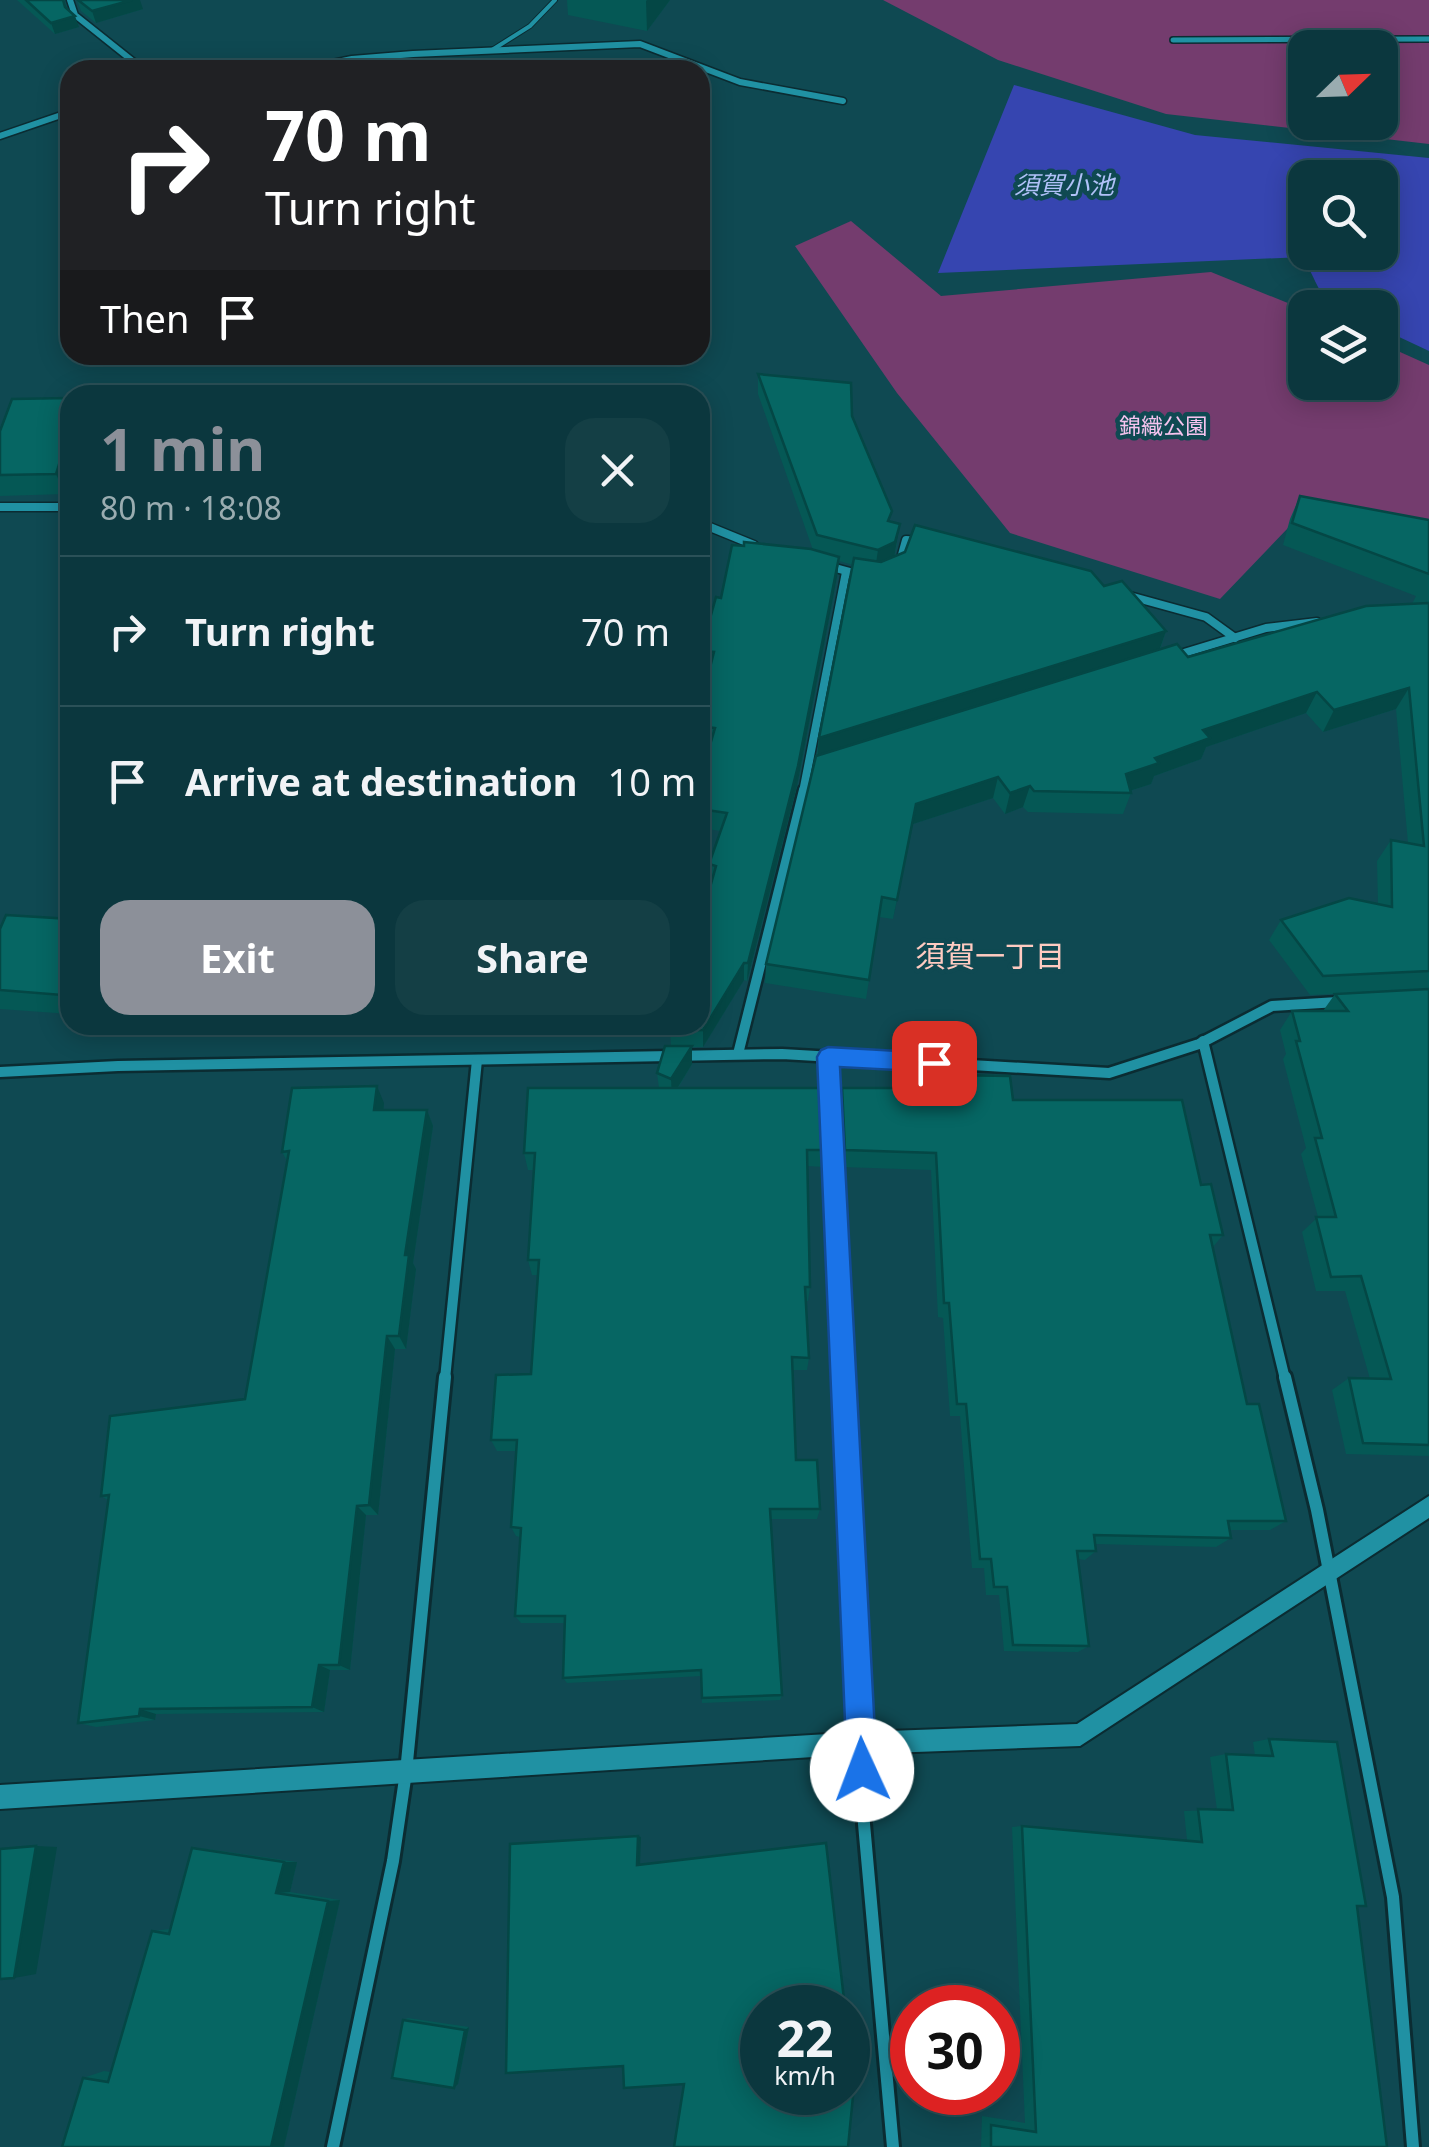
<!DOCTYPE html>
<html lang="en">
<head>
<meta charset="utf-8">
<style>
	:root { --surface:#0b373e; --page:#143f45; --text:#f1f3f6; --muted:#9aacb0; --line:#2b5158; --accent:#8c9099 }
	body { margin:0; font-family:"Noto Sans","Noto Sans JP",sans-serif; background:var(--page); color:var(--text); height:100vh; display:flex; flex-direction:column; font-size:38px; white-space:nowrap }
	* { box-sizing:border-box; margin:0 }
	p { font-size:32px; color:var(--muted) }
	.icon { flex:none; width:55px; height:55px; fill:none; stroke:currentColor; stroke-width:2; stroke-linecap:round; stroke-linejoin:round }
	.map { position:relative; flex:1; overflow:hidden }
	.details { position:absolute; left:60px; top:385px; width:650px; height:650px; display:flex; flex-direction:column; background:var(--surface); border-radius:30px; box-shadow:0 5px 25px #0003,0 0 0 2px var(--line) }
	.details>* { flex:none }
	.top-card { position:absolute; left:60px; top:60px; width:650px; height:305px; border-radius:30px; box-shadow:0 5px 25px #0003,0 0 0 2px var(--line); background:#202124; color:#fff; overflow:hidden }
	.needle { width:65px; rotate:67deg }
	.fabs { position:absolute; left:1288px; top:30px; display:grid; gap:20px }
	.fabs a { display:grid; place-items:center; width:110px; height:110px; border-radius:20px; background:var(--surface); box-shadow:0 5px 25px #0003,0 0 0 2px var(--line); font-size:50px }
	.speed { position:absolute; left:740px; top:1985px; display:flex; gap:20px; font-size:50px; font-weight:700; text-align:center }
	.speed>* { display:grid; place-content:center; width:130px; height:130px; border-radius:50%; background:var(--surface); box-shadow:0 5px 25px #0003,0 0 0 2px var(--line); line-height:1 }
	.speed small { font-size:25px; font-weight:400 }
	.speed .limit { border:15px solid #d22; background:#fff; color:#111 }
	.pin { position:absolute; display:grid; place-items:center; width:85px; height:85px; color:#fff; margin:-42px; border-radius:20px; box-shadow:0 5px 15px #0006 }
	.me { position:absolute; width:110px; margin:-55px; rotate:358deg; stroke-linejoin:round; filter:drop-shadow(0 0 8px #0008) }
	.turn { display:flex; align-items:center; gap:35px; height:210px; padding:0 40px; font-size:45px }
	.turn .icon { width:130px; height:130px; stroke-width:2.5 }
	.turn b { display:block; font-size:70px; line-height:85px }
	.then { display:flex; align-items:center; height:95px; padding:0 40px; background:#0003; gap:20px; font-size:38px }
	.round { display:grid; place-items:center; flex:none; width:105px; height:105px; border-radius:30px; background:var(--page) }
	.head { display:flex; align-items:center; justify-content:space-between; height:170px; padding:0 40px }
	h1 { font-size:60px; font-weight:700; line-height:75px; color:var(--accent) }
	.cta { display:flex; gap:20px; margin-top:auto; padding:20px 40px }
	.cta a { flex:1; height:115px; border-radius:30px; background:var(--accent); color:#fff; font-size:40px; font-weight:700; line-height:115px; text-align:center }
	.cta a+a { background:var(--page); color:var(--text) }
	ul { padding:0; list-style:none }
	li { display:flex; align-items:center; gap:30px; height:150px; padding:0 40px; border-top:2px solid var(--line) }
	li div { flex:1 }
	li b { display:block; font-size:38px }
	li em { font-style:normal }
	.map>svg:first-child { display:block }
	.green { fill:#743c6e; fill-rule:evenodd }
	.water { fill:#3645b0; fill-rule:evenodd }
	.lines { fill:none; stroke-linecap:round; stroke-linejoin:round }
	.service-casing { stroke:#0b2c32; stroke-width:6 }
	.pedestrian-casing { stroke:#0b2c32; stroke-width:8 }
	.minor-far3-casing { stroke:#0b2c32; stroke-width:9 }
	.minor-far2-casing { stroke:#0b2c32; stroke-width:11 }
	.minor-far1-casing { stroke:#0b2c32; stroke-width:15 }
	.minor-casing { stroke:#0b2c32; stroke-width:18 }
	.tertiary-casing { stroke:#0b2c32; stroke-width:4 }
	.service { stroke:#2091a3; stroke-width:4 }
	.pedestrian { stroke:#2091a3; stroke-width:5 }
	.minor-far3 { stroke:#2091a3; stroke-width:6 }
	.minor-far2 { stroke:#2091a3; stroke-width:8 }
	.minor-far1 { stroke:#2091a3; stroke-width:10 }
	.minor { stroke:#2091a3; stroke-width:12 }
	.tertiary { fill:#2091a3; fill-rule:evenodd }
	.wall { fill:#055855 }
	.shaded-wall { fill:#044745 }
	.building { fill:#066663; stroke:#044745; stroke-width:2.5 }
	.route { fill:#1a73e8; stroke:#114b97; stroke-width:2.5 }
	.labels { text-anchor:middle; stroke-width:9; stroke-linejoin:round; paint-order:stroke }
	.far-park-label { font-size:22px; fill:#f6c4ef; stroke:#0f4952 }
	.far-water-label { font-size:25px; font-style:italic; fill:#b0c1f8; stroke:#0f4952 }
	.neighbourhood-label { font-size:30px; fill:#ffcbc1; stroke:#0f4952 }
</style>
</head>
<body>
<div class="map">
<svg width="1429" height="2147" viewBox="0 0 1429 2147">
	<rect width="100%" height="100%" fill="#0f4952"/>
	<g class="green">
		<path d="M883 0H1429V144L1166 114 998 60ZM1305 48H1380V122H1305Z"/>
		<polygon points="851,221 941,296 1211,272 1305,310 1305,382 1380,382 1380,343 1429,365 1429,525 1311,504 1220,599 1010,533 897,393 795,246"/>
	</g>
	<path class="water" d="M1014 85 1195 135 1429 158V351L1380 328V308C1319 308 1330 308 1303 257L938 273ZM1305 178H1380V252H1305Z"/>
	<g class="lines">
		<g class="service-casing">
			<polyline id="service" points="492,50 530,26 555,0"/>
		</g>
		<g class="pedestrian-casing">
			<polyline id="pedestrian" points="1173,40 1429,39"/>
		</g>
		<g class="minor-far3-casing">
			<g id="minor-far3">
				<polyline points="70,0 75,15 144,70"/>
				<polyline points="298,70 352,59 413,54 640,44 740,82 843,101"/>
				<polyline points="0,136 70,112"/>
			</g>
		</g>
		<g class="minor-far2-casing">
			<g id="minor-far2">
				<polyline points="0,507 70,507"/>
				<polyline points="700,523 754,545"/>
				<polyline points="900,562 906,540 921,541"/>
				<polyline points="828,566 865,576"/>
				<polyline points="1126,595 1206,617 1235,638"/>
				<polyline points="1174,656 1266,628 1317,622"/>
				<polyline points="803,792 846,572"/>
			</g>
		</g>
		<g class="minor-far1-casing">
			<g id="minor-far1">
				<polyline points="1203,1041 1285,1379"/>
				<polyline points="738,1054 804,790"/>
				<polyline points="828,1057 843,1379"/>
				<polyline points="0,1072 118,1066 782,1054 1109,1073 1199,1044 1272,1006 1338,1002"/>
				<polyline points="445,1379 477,1060"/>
			</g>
		</g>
		<g class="minor-casing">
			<g id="minor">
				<polyline points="843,1377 864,1824 893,2147"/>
				<polyline points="1285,1377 1317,1510 1393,1897 1413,2147"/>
				<polyline points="333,2147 393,1861 406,1772 445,1377"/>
			</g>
		</g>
		<g class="tertiary-casing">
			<polygon id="tertiary" points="1429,1496 1429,1518 1080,1746 861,1754 0,1809 0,1785 861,1732 1077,1724"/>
		</g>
		<use href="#service" class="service"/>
		<use href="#pedestrian" class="pedestrian"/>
		<use href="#minor-far3" class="minor-far3"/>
		<use href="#minor-far2" class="minor-far2"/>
		<use href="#minor-far1" class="minor-far1"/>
		<use href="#minor" class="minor"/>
		<use href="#tertiary" class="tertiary"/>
	</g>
	<g class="wall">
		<polygon points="17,0 65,0 63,2 65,7 79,27 55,34"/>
		<polygon points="77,0 143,9 96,23 81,11"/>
		<polygon points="567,0 670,0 647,31 568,15"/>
		<polygon points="758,374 852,416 897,544 894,557 1104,586 1166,631 1160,650 1188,657 1412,604 1416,596 1283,545 1290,519 1300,496 1429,520 1429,1456 1346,1454 1332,1390 1349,1378 1370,1379 1345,1291 1316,1291 1302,1232 1318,1217 1301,1154 1306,1148 1283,1059 1286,1054 1280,1030 1292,1011 1323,1011 1335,994 1310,995 1269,940 1281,920 1378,904 1377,861 1391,840 1408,843 1396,709 1323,732 1306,713 1206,747 1201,759 1154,776 1151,784 1130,791 1131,793 1123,814 1028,812 1023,807 1005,814 993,798 913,824 893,919 879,917 866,999 765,983 766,964 817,755 819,738 853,565 839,561 837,577 797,786 747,981 744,980 703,1047 692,1047 692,1064 678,1088 827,1150 824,1167 807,1166 810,1287 808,1301 806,1301 809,1358 807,1370 792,1370 796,1460 820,1509 817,1519 771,1519 782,1695 780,1700 702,1703 702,1676 567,1683 563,1678 564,1623 521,1623 515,1616 520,1537 516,1536 511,1527 516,1451 497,1451 491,1440 531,1374 538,1275 532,1275 528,1260 534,1170 528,1170 524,1153 659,1088 657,1073 671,1046 670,1031 711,883 710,883 709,864 721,831 700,828 700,779 709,746 700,745 700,707 709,672 702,671 701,651 721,598 813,550 758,394"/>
		<polygon points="70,398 70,482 65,494 0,496 0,431"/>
		<polygon points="70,919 70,1014 0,1009 0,929"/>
		<polygon points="947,1075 1013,1100 1201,1185 1223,1235 1213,1247 1247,1404 1286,1521 1270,1530 1229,1530 1231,1538 1216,1547 1095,1544 1096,1551 1085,1560 1078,1559 1089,1646 1078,1652 1004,1651 999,1595 986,1595 984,1568 972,1568 960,1416 950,1416 943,1318 938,1317 931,1170 842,1167 839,1106 842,1088 943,1088"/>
		<polygon points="384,1103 383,1110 427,1110 433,1126 413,1263 416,1269 406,1349 395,1349 378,1515 366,1515 350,1670 330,1670 324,1712 156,1714 155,1720 96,1727 78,1723 108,1500 101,1496 245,1399 287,1161 282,1152"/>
		<polygon points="1269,1739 1357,1906 1387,2147 981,2147 982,2116 1025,2123 1012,1827 1022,1826 1187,1840 1184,1811 1217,1810 1210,1757 1226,1754 1255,1755 1253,1742"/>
		<polygon points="192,1848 208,1849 297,1862 290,1892 340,1900 284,2147 83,2078 104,2071 111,2072 152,1931 170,1929"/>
		<polygon points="408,2018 469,2027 458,2084 403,2020"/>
	</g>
	<g class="shaded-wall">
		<polygon points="132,0 140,0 143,9 96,23 92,11"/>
		<polygon points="647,0 670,0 647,31 646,1"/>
		<polygon points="75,16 79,27 55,34 51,23"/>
		<polygon points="60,461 70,482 65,494 56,474"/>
		<polygon points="900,524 893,563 875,570 878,550"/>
		<polygon points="839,557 837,577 797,786 747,981 748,963"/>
		<polygon points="1166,631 1158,654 817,760 819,738"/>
		<polygon points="1409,688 1396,709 1323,732 1334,710"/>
		<polygon points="1317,692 1306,713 1206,747 1201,759 1154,776 1151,784 1123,793 1126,774 1203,730"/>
		<polygon points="998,777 993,798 913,824 893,919 916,804"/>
		<polygon points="1030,786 1023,807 1005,814 1010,793"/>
		<polygon points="744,963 744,980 703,1047 703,1030"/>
		<polygon points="70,974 70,1006 62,995"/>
		<polygon points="692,1046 692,1064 672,1097 671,1079"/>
		<polygon points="377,1086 384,1103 382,1127 374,1110"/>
		<polygon points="427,1110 433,1126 413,1263 416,1269 406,1349 399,1336 405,1255"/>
		<polygon points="387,1336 395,1349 378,1515 369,1505"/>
		<polygon points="357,1506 366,1515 350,1670 339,1665"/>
		<polygon points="319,1665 330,1670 324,1712 312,1707"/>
		<polygon points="140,1709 156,1714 155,1720 139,1716"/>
		<polygon points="638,1836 641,1837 640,1865 637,1865"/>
		<polygon points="36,1846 57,1847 36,1974 14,1978"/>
		<polygon points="284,1862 297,1862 290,1892 276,1893"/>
		<polygon points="340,1900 284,2147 271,2147 328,1901"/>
		<polygon points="469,2027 458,2084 454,2088 465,2030"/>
	</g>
	<g class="building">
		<polygon points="26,0 63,0 65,7 75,16 51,23"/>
		<polygon points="78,0 132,0 92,11"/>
		<polygon points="758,374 851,383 852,416 892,511 888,521 900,524 895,542 878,550 817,535"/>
		<polygon points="70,398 70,462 60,461 56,474 0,475 0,431 12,399"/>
		<polygon points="1300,496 1429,520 1429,574 1292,523"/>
		<polygon points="915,525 1091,571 1104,586 1122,581 1166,631 819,738 854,558 881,562 905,552"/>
		<polygon points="744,542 811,549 839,557 798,766 748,963 744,963 703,1030 670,1031 672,1025 700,1025 700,923 716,866 709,864 727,813 700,809 700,779 715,728 700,726 700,707 714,652 701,651 716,597 721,598 732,545 744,546"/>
		<polygon points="1429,603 1429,971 1323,976 1281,920 1349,898 1392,907 1391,840 1424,846 1409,688 1334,710 1317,692 1203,730 1210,738 1155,758 1159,763 1126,774 1131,793 1034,791 1030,786 1010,793 998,777 916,804 897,900 882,897 869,980 766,964 816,756 1177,644 1188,657 1366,606"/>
		<polygon points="6,915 70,919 70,974 62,995 0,990 0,929"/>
		<polygon points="1429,989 1429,1445 1363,1443 1349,1378 1391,1379 1361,1276 1331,1277 1316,1217 1336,1217 1315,1138 1322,1138 1296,1041 1300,1041 1292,1011 1348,1011 1335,994"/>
		<polygon points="665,1046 692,1046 671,1079 657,1073"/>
		<polygon points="947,1075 1010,1076 1013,1100 1182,1100 1201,1185 1211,1184 1223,1235 1210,1235 1247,1404 1259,1404 1286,1521 1228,1521 1231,1538 1094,1535 1096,1551 1077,1551 1089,1646 1013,1645 1007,1587 994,1587 991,1559 980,1559 966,1404 957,1404 949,1303 944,1303 936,1153 845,1150 842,1088 946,1088"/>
		<polygon points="377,1086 374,1110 427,1110 405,1255 409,1255 399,1336 387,1336 369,1505 357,1506 339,1665 319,1665 312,1707 140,1709 139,1716 78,1723 109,1495 101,1496 110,1416 245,1399 289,1151 282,1152 292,1088"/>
		<polygon points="528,1088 824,1088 827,1150 807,1150 810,1287 805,1287 809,1358 792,1357 796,1460 817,1460 820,1509 770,1509 782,1695 702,1698 701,1670 563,1678 565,1616 515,1616 521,1528 511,1527 517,1440 491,1440 496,1375 531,1374 539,1260 528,1260 535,1153 524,1153"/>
		<polygon points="1269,1739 1337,1742 1366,1906 1357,1906 1387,2147 991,2147 991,2125 1036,2132 1022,1826 1202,1842 1198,1809 1233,1810 1226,1754 1273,1756"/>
		<polygon points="638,1836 637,1865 826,1843 845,2008 762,2008 762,2092 848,2092 848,2028 854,2086 848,2147 674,2147 684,2084 624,2088 623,2066 506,2073 510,1844"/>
		<polygon points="36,1846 14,1978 0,1979 0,1849"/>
		<polygon points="192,1848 284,1862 276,1893 328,1901 271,2147 62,2147 83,2078 108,2082 152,1931 169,1934"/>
		<polygon points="403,2020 465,2030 454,2088 392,2078"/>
	</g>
	<polygon class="route" points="828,1047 934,1053 942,1056 945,1063 942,1070 934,1072 840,1067 877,1770 873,1780 862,1785 851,1780 847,1770 817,1057 821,1050"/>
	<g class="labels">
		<g class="far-park-label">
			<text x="1163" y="434">錦織公園</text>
		</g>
		<g class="far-water-label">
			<text x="1064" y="194">須賀小池</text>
		</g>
		<g class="neighbourhood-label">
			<text x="990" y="967">須賀一丁目</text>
		</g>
	</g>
</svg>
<div class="fabs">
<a><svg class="needle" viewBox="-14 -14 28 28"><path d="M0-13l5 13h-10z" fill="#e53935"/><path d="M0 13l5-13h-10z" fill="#9aacb0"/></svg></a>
<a><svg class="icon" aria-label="search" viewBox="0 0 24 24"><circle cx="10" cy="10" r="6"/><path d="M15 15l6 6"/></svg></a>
<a><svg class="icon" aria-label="layers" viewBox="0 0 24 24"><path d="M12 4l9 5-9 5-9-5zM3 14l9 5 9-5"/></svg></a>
</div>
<div class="speed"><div>22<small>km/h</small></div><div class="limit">30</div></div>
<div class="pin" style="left:934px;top:1063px;background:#d93025"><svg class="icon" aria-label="arrive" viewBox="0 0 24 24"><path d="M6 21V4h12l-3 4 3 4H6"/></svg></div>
<svg class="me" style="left:862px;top:1770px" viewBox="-20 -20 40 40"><circle r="19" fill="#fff"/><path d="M0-13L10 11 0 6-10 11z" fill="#1a73e8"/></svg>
<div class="top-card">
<div class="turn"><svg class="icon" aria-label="right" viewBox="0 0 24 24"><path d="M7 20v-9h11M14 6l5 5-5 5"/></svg><div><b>70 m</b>Turn right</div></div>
<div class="then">Then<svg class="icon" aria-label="arrive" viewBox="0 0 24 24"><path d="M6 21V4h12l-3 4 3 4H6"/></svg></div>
</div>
<section class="details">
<div class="head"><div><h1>1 min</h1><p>80 m · 18:08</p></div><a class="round"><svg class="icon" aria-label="close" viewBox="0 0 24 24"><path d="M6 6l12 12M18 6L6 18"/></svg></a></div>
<ul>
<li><svg class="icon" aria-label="right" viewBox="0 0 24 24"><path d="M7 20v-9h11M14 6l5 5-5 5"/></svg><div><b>Turn right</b></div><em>70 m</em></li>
<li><svg class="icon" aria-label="arrive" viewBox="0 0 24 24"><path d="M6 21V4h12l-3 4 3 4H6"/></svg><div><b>Arrive at destination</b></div><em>10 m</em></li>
</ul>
<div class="cta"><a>Exit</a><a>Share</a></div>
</section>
</div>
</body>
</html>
